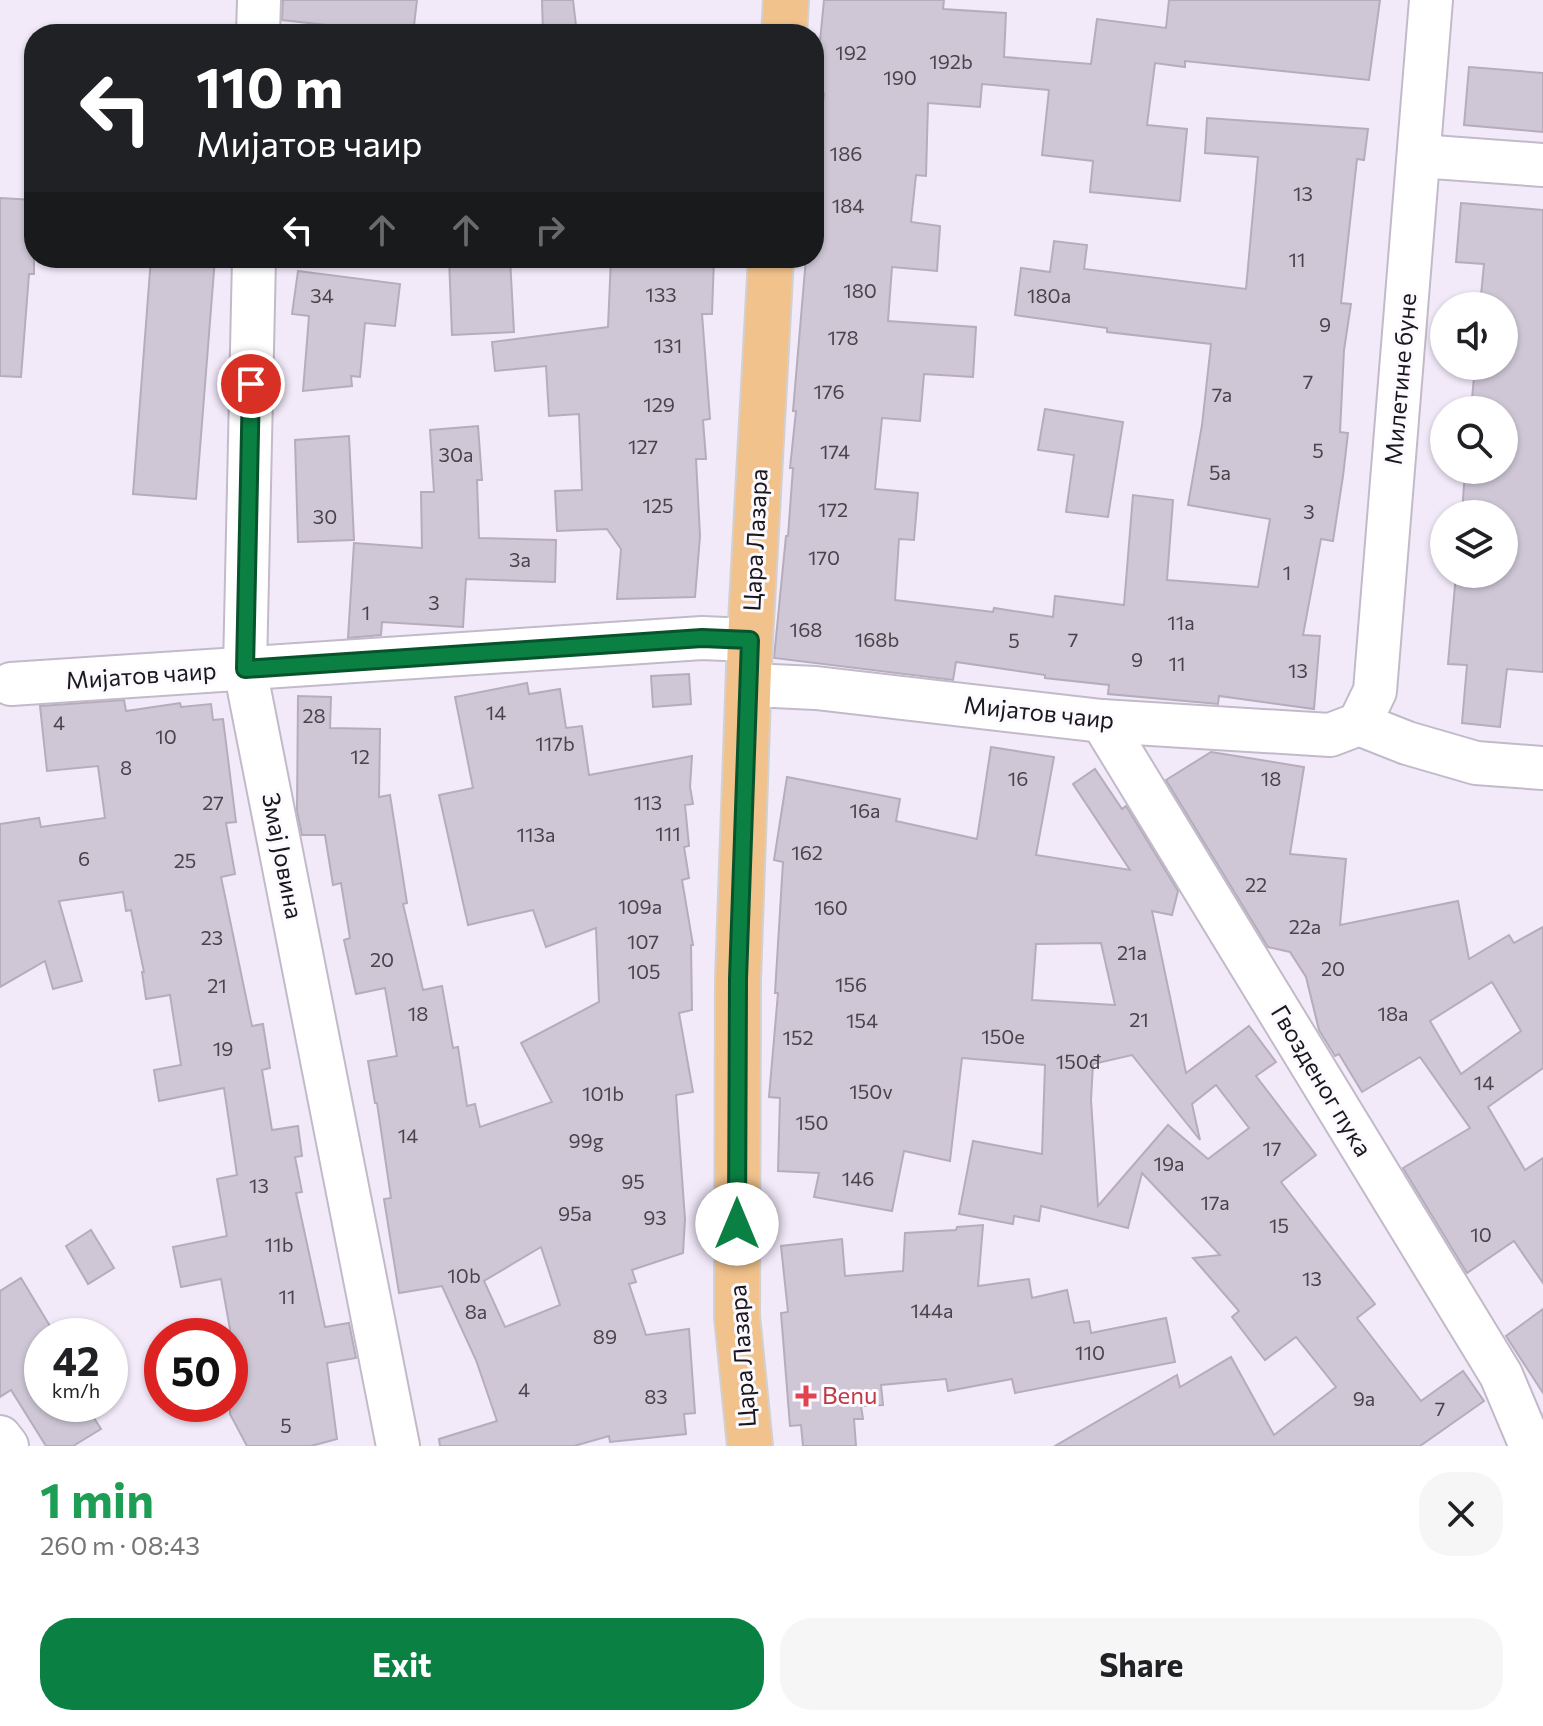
<!DOCTYPE html>
<html lang="en">
<head>
<meta charset="utf-8">
<style>
	:root { --surface:#fff; --page:#f6f6f6; --text:#202124; --muted:#757577; --accent:#0b8043 }
	body { margin:0; font-family:Commissioner,sans-serif; background:var(--page); color:var(--text); height:100vh; display:flex; flex-direction:column; font-size:30px; white-space:nowrap }
	* { box-sizing:border-box; margin:0 }
	p { font-size:26px; color:var(--muted) }
	.icon { flex:none; width:44px; height:44px; fill:none; stroke:currentColor; stroke-width:2; stroke-linecap:round; stroke-linejoin:round }
	.map { position:relative; height:1446px; overflow:hidden }
	.drawer { display:flex; flex-direction:column; background:var(--surface); flex:1 }
	.drawer>* { flex:none }
	.guide { position:absolute; left:24px; top:24px; width:800px; height:244px; border-radius:32px; box-shadow:0 2px 6px #0004; background:#202124; color:#fff; overflow:hidden }
	.buttons { position:absolute; left:1430px; top:292px; display:grid; gap:16px }
	.buttons a { display:grid; place-items:center; width:88px; height:88px; border-radius:50%; background:var(--surface); box-shadow:0 2px 6px #0004; font-size:40px }
	.speed { position:absolute; left:24px; top:1318px; display:flex; gap:16px; font-size:40px; font-weight:700; text-align:center }
	.speed>* { display:grid; place-content:center; width:104px; height:104px; border-radius:50%; background:var(--surface); box-shadow:0 2px 6px #0004; line-height:1 }
	.speed small { font-size:20px; font-weight:400 }
	.speed .limit { border:12px solid #d22; background:#fff; color:#111 }
	.pin { position:absolute; display:grid; place-items:center; width:68px; height:68px; color:#fff; margin:-34px; border:4px solid #fff; border-radius:50%; box-shadow:0 2px 8px #0007 }
	.me { position:absolute; width:88px; margin:-44px; rotate:0deg; stroke-linejoin:round; filter:drop-shadow(0 0 6px #0008) }
	.turn { display:flex; align-items:center; gap:28px; height:168px; padding:0 40px; font-size:36px }
	.turn .icon { width:104px; height:104px; stroke-width:2.5 }
	.turn b { display:block; font-size:56px; line-height:68px }
	.lanes { display:flex; align-items:center; height:76px; padding:0 40px; background:#0003; justify-content:center; gap:40px; direction:ltr }
	.lanes .off { opacity:.35 }
	.round { display:grid; place-items:center; flex:none; width:84px; height:84px; border-radius:32px; background:var(--page) }
	.headline { display:flex; align-items:center; justify-content:space-between; height:136px; padding:0 40px }
	h1 { font-size:48px; font-weight:700; line-height:60px; color:#1e9e55 }
	.action { display:flex; gap:16px; margin-top:auto; padding:16px 40px }
	.action a { flex:1; height:92px; border-radius:32px; background:var(--accent); color:#fff; font-size:32px; font-weight:700; line-height:92px; text-align:center }
	.action a+a { background:var(--page); color:var(--text) }
	.map>svg:first-child { display:block }
	.building { fill:#cfc7d6; stroke:#b5acbc; stroke-width:2; fill-rule:evenodd }
	.lines { fill:none; stroke-linecap:round; stroke-linejoin:round }
	.minor-casing { stroke:#c3bac9; stroke-width:46 }
	.major-casing { stroke:#d1d1d2; stroke-width:48 }
	.minor { stroke:#fff; stroke-width:42 }
	.major { stroke:#f1c28c; stroke-width:44 }
	.route-casing { stroke:#07532c; stroke-width:20 }
	.route { stroke:#0b8043; stroke-width:14 }
	.health-dot { fill:#e0444e; stroke:#fcf9ff; stroke-width:3 }
	.labels { text-anchor:middle; stroke-width:6; stroke-linejoin:round; paint-order:stroke }
	.number-label { font-size:20px; fill:#48444b }
	.street-label { font-size:24px; fill:#1b181d; stroke:#fcf9ff }
	.health-label { font-size:24px; fill:#be3a42; stroke:#fcf9ff; text-anchor:start }
</style>
</head>
<body>
<div class="map">
<svg width="1543" height="1446" viewBox="0 0 1543 1446">
	<rect width="100%" height="100%" fill="#f2e9f9"/>
	<g class="building">
		<polygon points="283,0 417,0 413,34 343,34 344,27 282,20"/>
		<polygon points="542,0 573,0 577,34 543,34"/>
		<polygon points="824,0 944,0 943,9 1006,13 1004,57 1091,64 1097,19 1166,28 1169,0 1380,0 1369,80 1185,61 1185,67 1155,63 1147,125 1187,129 1180,201 1090,192 1093,161 1042,155 1049,90 982,84 980,107 928,103 926,176 916,175 911,222 940,226 937,271 892,267 888,321 976,327 973,377 924,374 920,421 882,418 875,489 918,493 914,540 899,539 895,600 993,612 994,608 1053,617 1055,596 1124,605 1133,495 1173,500 1167,580 1258,587 1270,519 1188,505 1202,425 1211,344 1107,332 1107,328 1015,315 1021,268 1050,272 1054,241 1087,245 1084,269 1246,289 1258,157 1205,153 1207,118 1368,129 1364,160 1357,159 1341,303 1351,304 1344,350 1340,432 1348,433 1343,476 1333,541 1321,539 1303,635 1320,636 1314,709 1219,696 1218,704 1108,694 1109,685 1045,678 1045,675 956,662 953,680 774,658 786,536 788,536 793,468 790,468 796,411 793,411 806,258 814,258 814,169 824,94 815,93"/>
		<polygon points="1469,67 1543,73 1543,132 1464,125"/>
		<polygon points="0,198 34,200 34,274 29,274 21,377 0,376"/>
		<polygon points="1461,203 1543,210 1543,672 1507,669 1500,727 1462,723 1467,665 1448,664 1456,574 1504,574 1504,514 1462,514 1465,470 1504,470 1504,410 1471,410 1475,366 1504,366 1504,306 1480,306 1484,264 1456,262"/>
		<polygon points="151,258 215,258 196,499 133,494"/>
		<polygon points="449,258 510,258 514,332 452,335"/>
		<polygon points="611,258 714,258 712,314 702,314 710,419 703,420 706,459 696,459 700,536 695,597 617,599 621,549 607,529 557,531 555,491 582,490 579,414 549,416 546,366 495,371 492,342 608,327"/>
		<polygon points="298,271 400,284 395,326 365,323 360,377 351,376 352,386 303,391 309,316 292,314"/>
		<polygon points="1045,409 1123,422 1108,517 1066,512 1074,455 1038,450"/>
		<polygon points="478,426 482,480 477,480 479,538 556,540 555,582 466,579 463,627 382,622 381,635 348,638 354,543 422,548 421,492 434,492 430,430"/>
		<polygon points="349,436 354,540 298,542 295,440"/>
		<polygon points="689,674 691,704 653,707 651,676"/>
		<path d="M527 683 529 694 560 689 566 728 582 726 589 775 692 756 690 787 693 804 685 805 689 846 684 847 689 878 682 880 693 945H691L692 1010 679 1013 693 1092 676 1095 685 1219 683 1253 632 1270 636 1282 629 1284 646 1335 689 1329 695 1413 684 1414 686 1434 610 1442 609 1436 574 1446H440L439 1439 497 1421 476 1360 442 1286 399 1293 384 1199 391 1198 377 1103H375L368 1061 397 1056 385 988 356 994 344 940 350 938 341 883 333 885 325 835H302L297 811 298 696 331 697 330 728 380 729 379 797 390 795 407 903 403 904 423 990 442 986 453 1048 458 1047 467 1106 475 1104 480 1127 552 1102 521 1043 599 1002 596 928 546 947 533 910 468 925 439 795 473 788 455 697ZM541 1247 560 1305 505 1327 484 1281Z"/>
		<polygon points="124,700 126,711 180,703 181,707 211,704 213,720 223,719 236,822 226,823 235,874 221,877 252,1026 263,1024 270,1068 262,1070 272,1130 298,1126 302,1156 295,1157 302,1192 296,1193 325,1327 349,1323 356,1358 327,1363 337,1439 311,1446 247,1446 230,1414 230,1329 221,1279 181,1287 173,1247 227,1236 217,1179 237,1175 224,1088 159,1101 154,1070 181,1065 170,995 146,999 142,972 144,972 131,910 126,911 123,892 59,901 82,981 53,989 45,961 0,987 0,824 39,818 41,827 105,818 98,766 47,771 40,706"/>
		<path d="M991 747 1054 757 1036 855 1130 870 1073 784 1095 769 1122 809 1126 806 1178 891 1172 915 1152 911 1186 1073 1249 1026 1276 1062 1256 1076 1316 1155 1281 1182 1375 1304 1357 1318 1421 1401 1463 1371 1484 1401 1420 1446H1055L1177 1375 1180 1387 1231 1357 1274 1435 1336 1387 1296 1337 1265 1360 1232 1317 1239 1311 1193 1258 1220 1255 1142 1173 1128 1228 1041 1206 1039 1221 1014 1216 1013 1224 959 1214 973 1141 1042 1154 1045 1065 962 1058 950 1161 904 1151 892 1211 814 1197 819 1173 778 1171 780 1098 769 1097 778 993H775L783 862 774 860 787 777 900 799 896 821 977 839ZM1101 943 1115 1005 1032 1000 1036 944ZM1132 1055 1200 1140 1192 1104 1216 1085 1249 1128 1208 1159 1168 1125 1098 1206 1091 1100 1093 1064Z"/>
		<path d="M1211 752 1304 767 1290 854 1346 859 1340 925 1458 901 1469 959 1509 935 1514 943 1543 927V1068L1488 1107 1525 1170 1543 1158V1283L1514 1241 1467 1273 1403 1168 1470 1128 1420 1057 1362 1092 1339 1054 1335 1056 1319 1030 1306 977 1290 952 1268 947 1166 780ZM1492 982 1521 1031 1461 1074 1430 1021Z"/>
		<polygon points="983,1225 978,1286 1029,1279 1032,1298 1067,1290 1074,1323 1089,1321 1091,1333 1166,1318 1175,1362 1015,1393 1012,1379 948,1391 946,1379 881,1385 883,1405 861,1406 863,1419 854,1419 856,1446 803,1446 801,1425 790,1426 781,1313 788,1312 781,1246 842,1239 845,1276 903,1271 905,1233 956,1230 957,1227"/>
		<polygon points="91,1230 114,1268 88,1284 66,1246"/>
		<polygon points="21,1278 56,1336 42,1336 42,1404 85,1404 101,1429 73,1446 46,1446 11,1390 0,1397 0,1291"/>
		<polygon points="1543,1309 1543,1393 1506,1336"/>
	</g>
	<g class="lines">
		<g class="minor-casing">
			<g id="minor">
				<polyline points="258,34 259,0"/>
				<polyline points="1419,156 1543,165"/>
				<polyline points="254,258 245,669 398,1446"/>
				<polyline points="11,684 702,638 750,640"/>
				<polyline points="749,685 816,688 1102,721 1330,735 1359,724 1375,691 1431,0"/>
				<polyline points="1102,721 1501,1375 1531,1446"/>
				<polyline points="1359,724 1407,743 1476,763 1543,768"/>
				<polyline points="0,1437 7,1446"/>
			</g>
		</g>
		<g class="major-casing">
			<g id="major">
				<polyline points="784,34 786,0"/>
				<polyline points="750,1446 737,1316 738,979 750,640 771,258"/>
			</g>
		</g>
		<use href="#minor" class="minor"/>
		<use href="#major" class="major"/>
	</g>
	<g class="lines">
		<g class="route-casing">
			<polyline id="route" points="251,384 245,669 702,638 750,640 738,979 737,1224"/>
		</g>
		<use href="#route" class="route"/>
	</g>
	<path class="health-dot" d="M802 1384h8v8h8v8h-8v8h-8v-8h-8v-8h8z"/>
	<g class="labels">
		<g class="number-label">
			<text x="851" y="60">192</text>
			<text x="951" y="69">192b</text>
			<text x="900" y="85">190</text>
			<text x="846" y="161">186</text>
			<text x="1303" y="201">13</text>
			<text x="848" y="213">184</text>
			<text x="1297" y="267">11</text>
			<text x="860" y="298">180</text>
			<text x="661" y="302">133</text>
			<text x="322" y="303">34</text>
			<text x="1049" y="303">180a</text>
			<text x="1325" y="332">9</text>
			<text x="843" y="345">178</text>
			<text x="668" y="353">131</text>
			<text x="1308" y="389">7</text>
			<text x="829" y="399">176</text>
			<text x="1222" y="402">7a</text>
			<text x="659" y="412">129</text>
			<text x="643" y="454">127</text>
			<text x="1318" y="458">5</text>
			<text x="835" y="459">174</text>
			<text x="456" y="462">30a</text>
			<text x="1220" y="480">5a</text>
			<text x="658" y="513">125</text>
			<text x="833" y="517">172</text>
			<text x="1309" y="519">3</text>
			<text x="325" y="524">30</text>
			<text x="824" y="565">170</text>
			<text x="520" y="567">3a</text>
			<text x="1287" y="580">1</text>
			<text x="434" y="610">3</text>
			<text x="366" y="620">1</text>
			<text x="1181" y="630">11a</text>
			<text x="806" y="637">168</text>
			<text x="877" y="647">168b</text>
			<text x="1073" y="647">7</text>
			<text x="1014" y="648">5</text>
			<text x="1137" y="667">9</text>
			<text x="1177" y="671">11</text>
			<text x="1298" y="678">13</text>
			<text x="496" y="720">14</text>
			<text x="314" y="723">28</text>
			<text x="59" y="730">4</text>
			<text x="166" y="744">10</text>
			<text x="555" y="751">117b</text>
			<text x="360" y="764">12</text>
			<text x="126" y="775">8</text>
			<text x="1018" y="786">16</text>
			<text x="1271" y="786">18</text>
			<text x="213" y="810">27</text>
			<text x="648" y="810">113</text>
			<text x="865" y="818">16a</text>
			<text x="668" y="841">111</text>
			<text x="536" y="842">113a</text>
			<text x="807" y="860">162</text>
			<text x="84" y="866">6</text>
			<text x="185" y="868">25</text>
			<text x="1256" y="892">22</text>
			<text x="640" y="914">109a</text>
			<text x="831" y="915">160</text>
			<text x="1305" y="934">22a</text>
			<text x="212" y="945">23</text>
			<text x="643" y="949">107</text>
			<text x="1132" y="960">21a</text>
			<text x="382" y="967">20</text>
			<text x="1333" y="976">20</text>
			<text x="644" y="979">105</text>
			<text x="851" y="992">156</text>
			<text x="217" y="993">21</text>
			<text x="418" y="1021">18</text>
			<text x="1393" y="1021">18a</text>
			<text x="1139" y="1027">21</text>
			<text x="862" y="1028">154</text>
			<text x="1003" y="1044">150e</text>
			<text x="798" y="1045">152</text>
			<text x="223" y="1056">19</text>
			<text x="1078" y="1069">150đ</text>
			<text x="1484" y="1090">14</text>
			<text x="871" y="1099">150v</text>
			<text x="603" y="1101">101b</text>
			<text x="812" y="1130">150</text>
			<text x="408" y="1143">14</text>
			<text x="586" y="1148">99g</text>
			<text x="1272" y="1156">17</text>
			<text x="1169" y="1171">19a</text>
			<text x="858" y="1186">146</text>
			<text x="633" y="1189">95</text>
			<text x="259" y="1193">13</text>
			<text x="1215" y="1210">17a</text>
			<text x="575" y="1221">95a</text>
			<text x="655" y="1225">93</text>
			<text x="1279" y="1233">15</text>
			<text x="1481" y="1242">10</text>
			<text x="279" y="1252">11b</text>
			<text x="464" y="1283">10b</text>
			<text x="1312" y="1286">13</text>
			<text x="287" y="1304">11</text>
			<text x="932" y="1318">144a</text>
			<text x="476" y="1319">8a</text>
			<text x="605" y="1344">89</text>
			<text x="1090" y="1360">110</text>
			<text x="524" y="1397">4</text>
			<text x="656" y="1404">83</text>
			<text x="1364" y="1406">9a</text>
			<text x="1440" y="1416">7</text>
			<text x="286" y="1433">5</text>
		</g>
		<g class="street-label">
			<text transform="translate(1401 379) rotate(-85)" y="8">Милетине буне</text>
			<text transform="translate(756 540) rotate(-87)" y="8">Цара Лазара</text>
			<text transform="translate(141 676) rotate(-4)" y="8">Мијатов чаир</text>
			<text transform="translate(1039 713) rotate(6)" y="8">Мијатов чаир</text>
			<text transform="translate(282 856) rotate(79)" y="8">Змај Јовина</text>
			<text transform="translate(1321 1081) rotate(59)" y="8">Гвозденог пука</text>
			<text transform="translate(743 1356) rotate(-94)" y="8">Цара Лазара</text>
		</g>
		<g class="health-label">
			<text x="822" y="1404">Benu</text>
		</g>
	</g>
</svg>
<div class="buttons">
<a><svg class="icon" aria-label="sound" viewBox="0 0 24 24"><path d="M4 9h4l5-4v14l-5-4H4zM17 9q2 3 0 6"/></svg></a>
<a><svg class="icon" aria-label="search" viewBox="0 0 24 24"><circle cx="10" cy="10" r="6"/><path d="M15 15l6 6"/></svg></a>
<a><svg class="icon" aria-label="layers" viewBox="0 0 24 24"><path d="M12 4l9 5-9 5-9-5zM3 14l9 5 9-5"/></svg></a>
</div>
<div class="speed"><div>42<small>km/h</small></div><div class="limit">50</div></div>
<div class="pin" style="left:251px;top:384px;background:#d93025"><svg class="icon" aria-label="arrive" viewBox="0 0 24 24"><path d="M6 21V4h12l-3 4 3 4H6"/></svg></div>
<svg class="me" style="left:737px;top:1224px" viewBox="-20 -20 40 40"><circle r="19" fill="#fff"/><path d="M0-13L10 11 0 6-10 11z" fill="#0b8043"/></svg>
<div class="guide">
<div class="turn"><svg class="icon" aria-label="left" viewBox="0 0 24 24"><path d="M17 20v-9H6M10 6l-5 5 5 5"/></svg><div><b>110 m</b>Мијатов чаир</div></div>
<div class="lanes"><svg class="icon" aria-label="left" viewBox="0 0 24 24"><path d="M17 20v-9H6M10 6l-5 5 5 5"/></svg><svg class="icon off" aria-label="ahead" viewBox="0 0 24 24"><path d="M12 20V5M6 11l6-6 6 6"/></svg><svg class="icon off" aria-label="ahead" viewBox="0 0 24 24"><path d="M12 20V5M6 11l6-6 6 6"/></svg><svg class="icon off" aria-label="right" viewBox="0 0 24 24"><path d="M7 20v-9h11M14 6l5 5-5 5"/></svg></div>
</div>
</div>
<section class="drawer">
<div class="headline"><div><h1>1 min</h1><p>260 m · 08:43</p></div><a class="round"><svg class="icon" aria-label="close" viewBox="0 0 24 24"><path d="M6 6l12 12M18 6L6 18"/></svg></a></div>
<div class="action"><a>Exit</a><a>Share</a></div>
</section>
</body>
</html>
